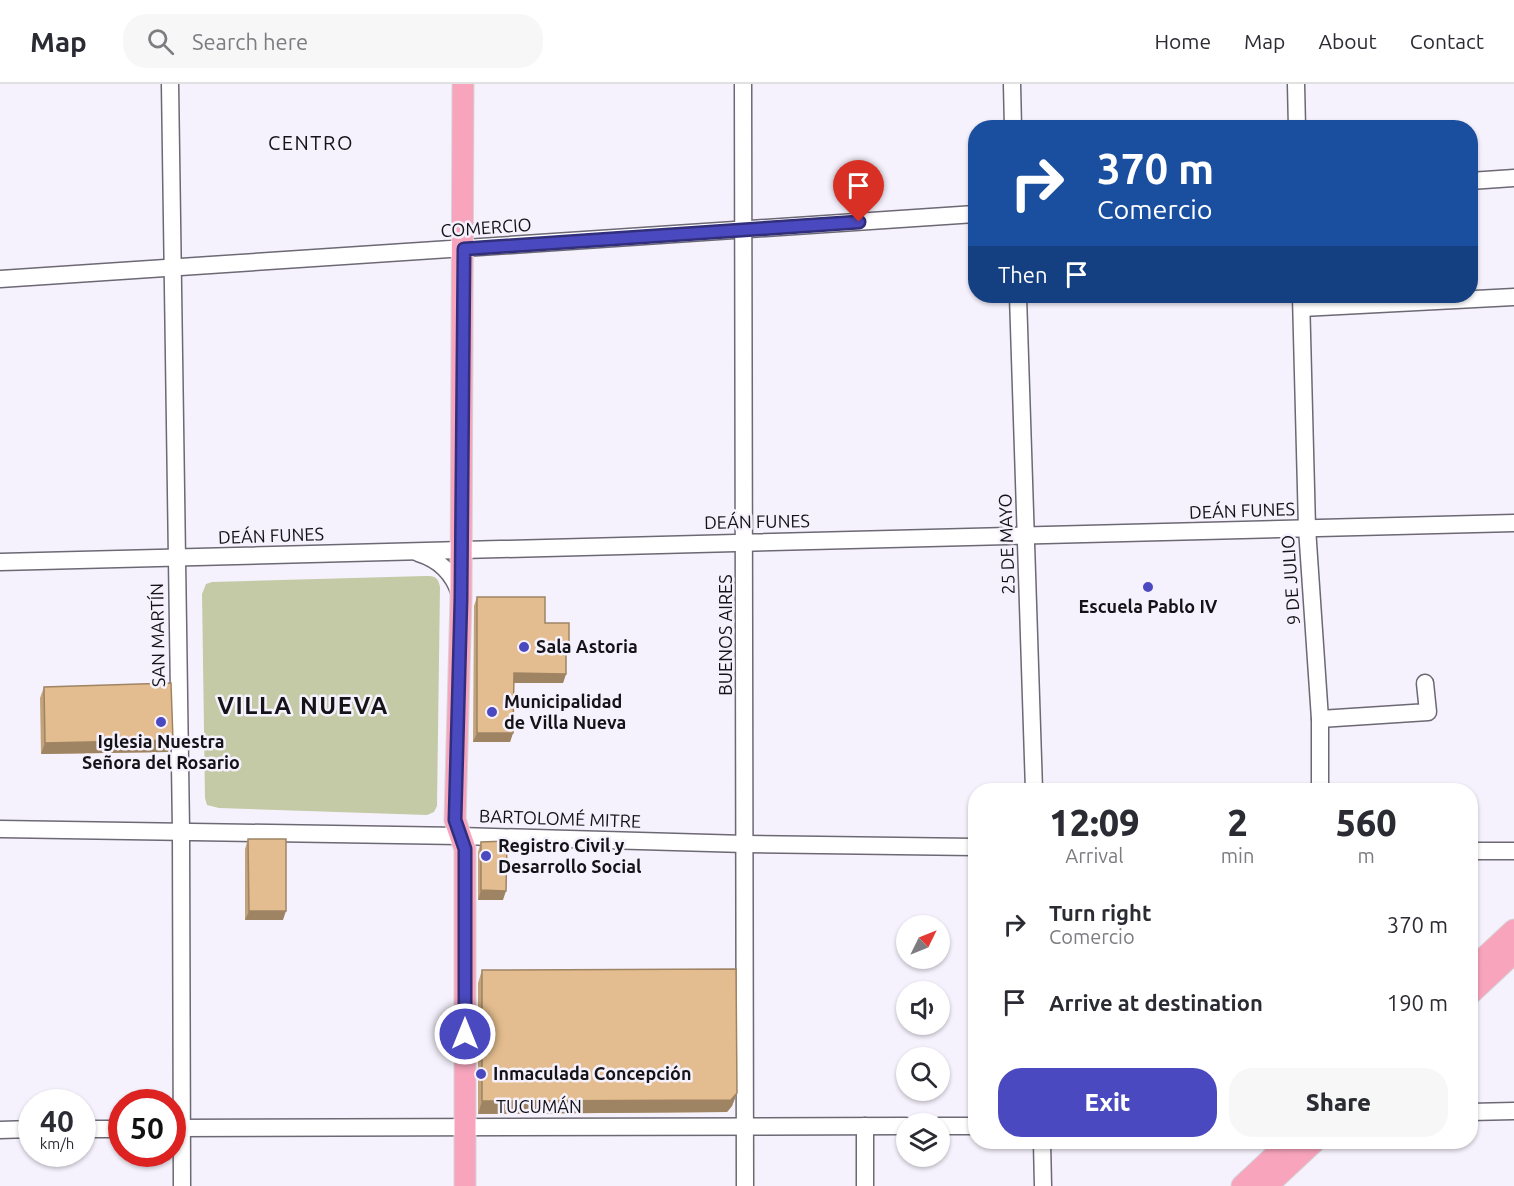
<!DOCTYPE html>
<html lang="en">
<head>
<meta charset="utf-8">
<style>
	:root { --surface:#fff; --page:#f7f7f7; --text:#2b2b33; --muted:#7c7c81; --line:#e1e1e2; --accent:#4b49bf }
	body { margin:0; font-family:Ubuntu,sans-serif; background:var(--page); color:var(--text); height:100vh; display:flex; flex-direction:column; font-size:22px; white-space:nowrap }
	* { box-sizing:border-box; margin:0 }
	p { font-size:20px; color:var(--muted) }
	.icon { flex:none; width:33px; height:33px; fill:none; stroke:currentColor; stroke-width:2; stroke-linecap:round; stroke-linejoin:round }
	.map { position:relative; flex:1; overflow:hidden }
	.drawer { position:absolute; left:968px; top:699px; width:510px; height:366px; display:flex; flex-direction:column; background:var(--surface); border-radius:24px; box-shadow:0 2px 4px #0004 }
	.drawer>* { flex:none }
	.guide { position:absolute; left:968px; top:36px; width:510px; height:183px; border-radius:24px; box-shadow:0 2px 4px #0004; background:#1a4fa0; color:#fff; overflow:hidden }
	.needle { width:39px; rotate:47deg }
	.fabs { position:absolute; left:896px; top:831px; display:grid; gap:12px }
	.fabs a { display:grid; place-items:center; width:54px; height:54px; border-radius:50%; background:var(--surface); box-shadow:0 2px 4px #0004; font-size:30px }
	.speed { position:absolute; left:18px; top:1005px; display:flex; gap:12px; font-size:30px; font-weight:700; text-align:center }
	.speed>* { display:grid; place-content:center; width:78px; height:78px; border-radius:50%; background:var(--surface); box-shadow:0 2px 4px #0004; line-height:1 }
	.speed small { font-size:15px; font-weight:400 }
	.speed .limit { border:9px solid #d22; background:#fff; color:#111 }
	.pin { position:absolute; display:grid; place-items:center; width:51px; height:51px; color:#fff; margin:-62px -26px; border-radius:50% 50% 50% 0; rotate:-45deg; box-shadow:0 0 6px #0007 }
	.pin .icon { rotate:45deg }
	.me { position:absolute; width:66px; margin:-33px; rotate:0deg; stroke-linejoin:round; filter:drop-shadow(0 0 4px #0008) }
	.turn { display:flex; align-items:center; gap:21px; height:126px; padding:0 30px; font-size:27px }
	.turn .icon { width:78px; height:78px; stroke-width:2.5 }
	.turn b { display:block; font-size:42px; line-height:51px }
	.then { display:flex; align-items:center; height:57px; padding:0 30px; background:#0003; gap:12px; font-size:22px }
	.eta { display:flex; justify-content:space-evenly; align-items:center; height:102px; text-align:center }
	.eta b { font-size:36px; font-weight:800; line-height:42px }
	.primary-button { display:flex; gap:12px; margin-top:auto; padding:12px 30px }
	.primary-button a { flex:1; height:69px; border-radius:24px; background:var(--accent); color:#fff; font-size:24px; font-weight:800; line-height:69px; text-align:center }
	.primary-button a+a { background:var(--page); color:var(--text) }
	ul { padding:0; list-style:none }
	li { display:flex; align-items:center; gap:18px; height:78px; padding:0 30px }
	li div { flex:1 }
	li b { display:block; font-size:22px }
	li em { font-style:normal }
	header { display:flex; align-items:center; gap:36px; box-sizing:border-box; height:84px; padding:0 30px; background:var(--surface); border-bottom:2px solid var(--line) }
	header strong { font-size:28px }
	nav { display:flex; gap:33px; margin-inline-start:auto; font-size:21px }
	.search { width:420px; height:54px; background:var(--page); display:flex; align-items:center; gap:15px; box-sizing:border-box; padding:0 21px; border-radius:24px; color:var(--muted); font-size:22px }
	.map>svg:first-child { display:block }
	.park { fill:#c4caa6 }
	.lines { fill:none; stroke-linecap:round; stroke-linejoin:round }
	.minor-casing { stroke:#6c6874; stroke-width:19 }
	.major-casing { stroke:#d5d5d5; stroke-width:23 }
	.minor { stroke:#fff; stroke-width:16 }
	.major { stroke:#f7a4bc; stroke-width:21 }
	.wall { fill:#c3a37b }
	.shaded-wall { fill:#9f8464 }
	.building { fill:#e3bd8f; stroke:#9f8464; stroke-width:1.5 }
	.route-casing { stroke:#312f7c; stroke-width:15 }
	.route { stroke:#4b49bf; stroke-width:10 }
	.poi-dot { fill:#4b49bf; stroke:#f6f2fd; stroke-width:2 }
	.labels { text-anchor:middle; stroke-width:5; stroke-linejoin:round; paint-order:stroke }
	.street-label { font-size:18px; fill:#141317; stroke:#f6f2fd }
	.poi-label { font-size:18px; font-weight:bold; fill:#141317; stroke:#f6f2fd; text-anchor:start }
	.neighbourhood-label { font-size:20px; letter-spacing:1.5px; fill:#141317; stroke:#f6f2fd }
	.district-label { font-size:24px; font-weight:bold; letter-spacing:1.5px; fill:#141317; stroke:#f6f2fd }
</style>
</head>
<body>
<header>
<strong>Map</strong>
<div class="search"><svg class="icon" aria-label="search" viewBox="0 0 24 24"><circle cx="10" cy="10" r="6"/><path d="M15 15l6 6"/></svg>Search here</div>
<nav><a>Home</a><a>Map</a><a>About</a><a>Contact</a></nav>
</header>
<div class="map">
<svg width="1514" height="1102" viewBox="0 0 1514 1102">
	<rect width="100%" height="100%" fill="#f6f2fd"/>
	<path class="park" d="M425 492C435 492 438 493 440 503L437 722 434 728 427 731 219 724 207 721 205 714 202 510 206 500 212 498Z"/>
	<g class="lines">
		<g class="minor-casing">
			<g id="minor">
				<polyline points="170,0 181,747 182,1102"/>
				<polyline points="743,0 745,1102"/>
				<polyline points="1012,0 1013,44"/>
				<polyline points="1296,0 1297,44"/>
				<polyline points="1470,97 1514,94"/>
				<polyline points="0,195 975,130"/>
				<polyline points="1018,212 1034,706"/>
				<polyline points="1301,212 1307,444 1320,635 1320,706"/>
				<polyline points="1302,224 1514,213"/>
				<path d="M418 469C440 476 453 489 460 510"/>
				<polyline points="0,478 1514,439"/>
				<polyline points="1320,635 1428,628 1425,599"/>
				<polyline points="0,745 460,752 745,760 975,763"/>
				<polyline points="1470,767 1514,767"/>
				<polyline points="1470,1028 1514,1027"/>
				<polyline points="865,1042 865,1102"/>
				<polyline points="939,1042 975,1042"/>
				<polyline points="172,1044 906,1042"/>
				<polyline points="82,1045 122,1045"/>
				<polyline points="0,1046 32,1045"/>
				<polyline points="1042,1058 1043,1102"/>
			</g>
		</g>
		<g class="major-casing">
			<g id="major">
				<polyline points="463,0 461,514 455,736 465,765 465,1102"/>
				<polyline points="1470,887 1514,846"/>
				<polyline points="1470,910 1514,869"/>
				<polyline points="1242,1102 1289,1058"/>
				<polyline points="1267,1102 1314,1058"/>
			</g>
		</g>
		<use href="#minor" class="minor"/>
		<use href="#major" class="major"/>
	</g>
	<g class="wall">
		<polygon points="477,513 545,539 569,564 566,573 566,590 563,599 514,599 513,649 510,658 473,658 474,522"/>
		<polygon points="44,603 168,668 41,670 40,614"/>
		<polygon points="248,755 283,836 245,836 245,765"/>
		<polygon points="481,758 503,816 478,816 478,768"/>
		<polygon points="482,886 737,1009 732,1022 727,1028 478,1030 478,899"/>
	</g>
	<g class="shaded-wall">
		<polygon points="514,589 566,590 563,599 510,599"/>
		<polygon points="477,649 513,649 510,658 473,658"/>
		<polygon points="173,656 168,668 41,670 45,659"/>
		<polygon points="481,806 506,807 503,816 478,816"/>
		<polygon points="249,827 286,827 283,836 245,836"/>
		<polygon points="737,1009 732,1022 727,1028 478,1030 482,1017"/>
	</g>
	<g class="building">
		<polygon points="477,513 545,513 545,539 569,539 569,564 566,564 566,590 514,589 513,649 477,649"/>
		<polygon points="171,599 173,656 45,659 44,603"/>
		<polygon points="248,755 286,755 286,827 249,827"/>
		<polygon points="507,757 506,807 481,806 481,758"/>
		<polygon points="736,885 737,1009 731,1016 482,1017 482,886"/>
	</g>
	<g class="lines">
		<g class="route-casing">
			<polyline id="route" points="465,950 465,765 455,736 461,514 464,165 859,138"/>
		</g>
		<use href="#route" class="route"/>
	</g>
	<g class="poi-dot">
		<circle cx="1148" cy="503" r="6"/>
		<circle cx="524" cy="563" r="6"/>
		<circle cx="492" cy="628" r="6"/>
		<circle cx="161" cy="638" r="6"/>
		<circle cx="486" cy="772" r="6"/>
		<circle cx="481" cy="990" r="6"/>
	</g>
	<g class="labels">
		<g class="street-label">
			<text transform="translate(486 144) rotate(-4)" y="6">COMERCIO</text>
			<text transform="translate(1242 427) rotate(-2)" y="6">DEÁN FUNES</text>
			<text transform="translate(757 438) rotate(-1)" y="6">DEÁN FUNES</text>
			<text transform="translate(271 452) rotate(-2)" y="6">DEÁN FUNES</text>
			<text transform="translate(1007 460) rotate(-92)" y="6">25 DE MAYO</text>
			<text transform="translate(1291 496) rotate(-94)" y="6">9 DE JULIO</text>
			<text transform="translate(158 551) rotate(-91)" y="6">SAN MARTÍN</text>
			<text transform="translate(726 551) rotate(-90)" y="6">BUENOS AIRES</text>
			<text transform="translate(560 735) rotate(2)" y="6">BARTOLOMÉ MITRE</text>
			<text x="539" y="1029">TUCUMÁN</text>
		</g>
		<g class="poi-label">
			<text x="1148" y="529" text-anchor="middle">Escuela Pablo IV</text>
			<text x="536" y="569">Sala Astoria</text>
			<text x="504" y="624">Municipalidad<tspan x="504" dy="21">de Villa Nueva</tspan></text>
			<text x="161" y="664" text-anchor="middle">Iglesia Nuestra<tspan x="161" dy="21">Señora del Rosario</tspan></text>
			<text x="498" y="768">Registro Civil y<tspan x="498" dy="21">Desarrollo Social</tspan></text>
			<text x="493" y="996">Inmaculada Concepción</text>
		</g>
		<g class="neighbourhood-label">
			<text x="311" y="66">CENTRO</text>
		</g>
		<g class="district-label">
			<text x="303" y="630">VILLA NUEVA</text>
		</g>
	</g>
</svg>
<div class="fabs">
<a><svg class="needle" viewBox="-14 -14 28 28"><path d="M0-13l5 13h-10z" fill="#e53935"/><path d="M0 13l5-13h-10z" fill="#7c7c81"/></svg></a>
<a><svg class="icon" aria-label="sound" viewBox="0 0 24 24"><path d="M4 9h4l5-4v14l-5-4H4zM17 9q2 3 0 6"/></svg></a>
<a><svg class="icon" aria-label="search" viewBox="0 0 24 24"><circle cx="10" cy="10" r="6"/><path d="M15 15l6 6"/></svg></a>
<a><svg class="icon" aria-label="layers" viewBox="0 0 24 24"><path d="M12 4l9 5-9 5-9-5zM3 14l9 5 9-5"/></svg></a>
</div>
<div class="speed"><div>40<small>km/h</small></div><div class="limit">50</div></div>
<div class="pin" style="left:859px;top:138px;background:#d93025"><svg class="icon" aria-label="arrive" viewBox="0 0 24 24"><path d="M6 21V4h12l-3 4 3 4H6"/></svg></div>
<svg class="me" style="left:465px;top:950px" viewBox="-20 -20 40 40"><circle r="17" fill="#4b49bf" stroke="#fff" stroke-width="3"/><path d="M0-11L8 9 0 5-8 9z" fill="#fff"/></svg>
<div class="guide">
<div class="turn"><svg class="icon" aria-label="right" viewBox="0 0 24 24"><path d="M7 20v-9h11M14 6l5 5-5 5"/></svg><div><b>370 m</b>Comercio</div></div>
<div class="then">Then<svg class="icon" aria-label="arrive" viewBox="0 0 24 24"><path d="M6 21V4h12l-3 4 3 4H6"/></svg></div>
</div>
<section class="drawer">
<div class="eta">
<div><b>12:09</b><p>Arrival</p></div>
<div><b>2</b><p>min</p></div>
<div><b>560</b><p>m</p></div>
</div>
<ul>
<li><svg class="icon" aria-label="right" viewBox="0 0 24 24"><path d="M7 20v-9h11M14 6l5 5-5 5"/></svg><div><b>Turn right</b><p>Comercio</p></div><em>370 m</em></li>
<li><svg class="icon" aria-label="arrive" viewBox="0 0 24 24"><path d="M6 21V4h12l-3 4 3 4H6"/></svg><div><b>Arrive at destination</b></div><em>190 m</em></li>
</ul>
<div class="primary-button"><a>Exit</a><a>Share</a></div>
</section>
</div>
</body>
</html>
